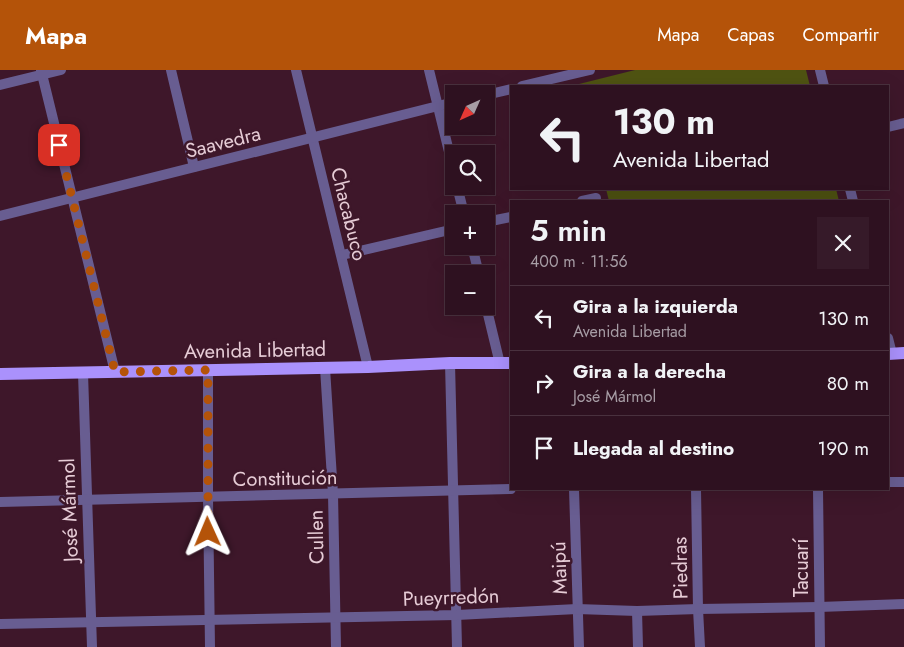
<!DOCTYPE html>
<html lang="es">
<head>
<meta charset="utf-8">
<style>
	:root { --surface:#2e1120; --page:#361a29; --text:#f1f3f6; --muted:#a79da5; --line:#49313e; --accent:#b45309 }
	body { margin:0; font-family:Jost,sans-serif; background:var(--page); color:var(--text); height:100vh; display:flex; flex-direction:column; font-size:19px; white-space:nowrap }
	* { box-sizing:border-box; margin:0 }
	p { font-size:16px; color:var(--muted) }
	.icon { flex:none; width:28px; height:28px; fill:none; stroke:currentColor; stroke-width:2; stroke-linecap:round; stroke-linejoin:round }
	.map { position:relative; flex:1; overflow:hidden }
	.details { position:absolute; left:510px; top:130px; width:379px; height:290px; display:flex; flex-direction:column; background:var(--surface); border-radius:0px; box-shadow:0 5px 20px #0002,0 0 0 1px var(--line) }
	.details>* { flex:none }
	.guide { position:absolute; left:510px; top:15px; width:379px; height:105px; border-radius:0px; box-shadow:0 5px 20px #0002,0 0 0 1px var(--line); background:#2e1120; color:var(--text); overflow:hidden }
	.needle { width:32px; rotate:225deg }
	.fabs { position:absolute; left:445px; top:15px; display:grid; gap:10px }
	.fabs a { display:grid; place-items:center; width:50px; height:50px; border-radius:0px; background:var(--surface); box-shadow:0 5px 20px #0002,0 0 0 1px var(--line); font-size:25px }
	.pin { position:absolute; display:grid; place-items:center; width:42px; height:42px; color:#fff; margin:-21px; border-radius:10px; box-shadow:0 2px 8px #0006 }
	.me { position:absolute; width:55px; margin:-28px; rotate:359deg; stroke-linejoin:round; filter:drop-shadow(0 0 4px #0008) }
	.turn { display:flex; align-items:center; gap:18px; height:105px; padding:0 20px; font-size:22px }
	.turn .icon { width:65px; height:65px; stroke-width:2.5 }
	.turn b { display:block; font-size:35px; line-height:42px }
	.round { display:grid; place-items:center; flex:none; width:52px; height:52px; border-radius:0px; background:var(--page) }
	.summary { display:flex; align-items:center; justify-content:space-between; height:85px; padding:0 20px }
	h1 { font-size:30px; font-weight:600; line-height:38px }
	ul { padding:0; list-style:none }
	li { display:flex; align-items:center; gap:15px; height:65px; padding:0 20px; border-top:1px solid var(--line) }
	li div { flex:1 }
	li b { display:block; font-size:19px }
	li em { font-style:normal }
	header { display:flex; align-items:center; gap:30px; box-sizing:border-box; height:70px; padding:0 25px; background:var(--accent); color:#fff }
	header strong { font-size:24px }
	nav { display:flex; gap:28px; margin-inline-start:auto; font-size:18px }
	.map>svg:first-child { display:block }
	.green { fill:#4f5312 }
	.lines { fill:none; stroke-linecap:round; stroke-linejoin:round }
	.minor { stroke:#685d91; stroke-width:10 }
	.major { stroke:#aa91fc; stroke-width:12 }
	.route { stroke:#b45309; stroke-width:9; stroke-dasharray:0 16.2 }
	.labels { text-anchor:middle; stroke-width:5; stroke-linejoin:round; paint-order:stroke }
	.street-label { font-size:20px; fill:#e6ccd6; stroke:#3e172a }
</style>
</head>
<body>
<header>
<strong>Mapa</strong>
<nav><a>Mapa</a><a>Capas</a><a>Compartir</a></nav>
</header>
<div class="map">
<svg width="904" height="577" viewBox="0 0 904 577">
	<rect width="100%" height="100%" fill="#3e172a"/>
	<g class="green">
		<polygon points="635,0 806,0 810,16 580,16 579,14"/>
		<polygon points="606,119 836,119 839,131 609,131"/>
	</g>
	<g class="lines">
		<g class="minor">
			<polyline points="41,0 115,302"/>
			<polyline points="171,0 194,97"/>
			<polyline points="296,0 368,297"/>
			<polyline points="429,0 454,102"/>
			<polyline points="820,0 824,16"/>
			<polyline points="0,15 61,0"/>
			<polyline points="522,16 590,0"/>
			<polyline points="486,25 511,19"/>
			<polyline points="888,57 904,53"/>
			<polyline points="457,116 464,144"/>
			<polyline points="850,119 853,131"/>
			<polyline points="582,131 596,128"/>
			<polyline points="0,146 454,32"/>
			<polyline points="486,152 511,147"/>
			<polyline points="472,176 479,204"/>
			<polyline points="342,185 454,159"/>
			<polyline points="486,236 500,294"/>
			<polyline points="888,268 892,284"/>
			<polyline points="450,293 457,577"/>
			<polyline points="325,298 333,424 336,577"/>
			<polyline points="208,300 208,427 210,577"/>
			<polyline points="83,303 92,577"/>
			<polyline points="888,412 904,412"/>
			<polyline points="574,419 579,577"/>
			<polyline points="696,419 698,539 700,577"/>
			<polyline points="818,419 820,577"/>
			<polyline points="0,432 511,419"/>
			<polyline points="637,541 638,577"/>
			<polyline points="0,554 457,545 577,539 637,541 698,539 819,537 904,534"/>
		</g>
		<g class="major">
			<polyline points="888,284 904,283"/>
			<polyline points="0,304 368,297 450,293 511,293"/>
		</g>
	</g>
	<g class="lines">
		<polyline class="route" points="59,75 115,302 208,300 208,462"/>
	</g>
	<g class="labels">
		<g class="street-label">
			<text transform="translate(223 72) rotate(-14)" y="7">Saavedra</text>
			<text transform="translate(349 144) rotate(76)" y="7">Chacabuco</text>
			<text transform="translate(255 280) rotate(-1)" y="7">Avenida Libertad</text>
			<text transform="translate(285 408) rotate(-1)" y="7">Constitución</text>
			<text transform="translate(69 440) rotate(-92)" y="7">José Mármol</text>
			<text transform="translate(316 467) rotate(-91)" y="7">Cullen</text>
			<text transform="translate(559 498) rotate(-92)" y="7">Maipú</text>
			<text transform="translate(680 498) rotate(-91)" y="7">Piedras</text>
			<text transform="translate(801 498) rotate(-90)" y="7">Tacuarí</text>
			<text transform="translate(451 527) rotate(-2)" y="7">Pueyrredón</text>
		</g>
	</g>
</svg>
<div class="fabs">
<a><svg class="needle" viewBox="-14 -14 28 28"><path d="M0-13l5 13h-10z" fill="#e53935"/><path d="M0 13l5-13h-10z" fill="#a79da5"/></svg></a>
<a><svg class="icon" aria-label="search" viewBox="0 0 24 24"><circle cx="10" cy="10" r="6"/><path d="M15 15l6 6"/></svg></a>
<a>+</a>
<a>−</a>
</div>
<div class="pin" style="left:59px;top:75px;background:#d93025"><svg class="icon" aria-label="arrive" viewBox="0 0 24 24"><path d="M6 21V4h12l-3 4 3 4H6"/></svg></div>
<svg class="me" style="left:208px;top:462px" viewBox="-20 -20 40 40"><path d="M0-17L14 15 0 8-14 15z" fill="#b45309" stroke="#fff" stroke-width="4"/></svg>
<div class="guide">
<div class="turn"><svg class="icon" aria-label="left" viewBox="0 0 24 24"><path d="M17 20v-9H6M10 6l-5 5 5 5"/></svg><div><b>130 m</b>Avenida Libertad</div></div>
</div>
<section class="details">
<div class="summary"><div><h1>5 min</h1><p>400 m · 11:56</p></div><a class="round"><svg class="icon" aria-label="close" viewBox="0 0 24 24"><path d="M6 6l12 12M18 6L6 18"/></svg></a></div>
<ul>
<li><svg class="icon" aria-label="left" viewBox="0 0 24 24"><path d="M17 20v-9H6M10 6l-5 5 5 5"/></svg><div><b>Gira a la izquierda</b><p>Avenida Libertad</p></div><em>130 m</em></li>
<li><svg class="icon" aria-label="right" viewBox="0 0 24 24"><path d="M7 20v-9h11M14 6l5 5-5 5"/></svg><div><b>Gira a la derecha</b><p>José Mármol</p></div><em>80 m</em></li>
<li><svg class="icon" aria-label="arrive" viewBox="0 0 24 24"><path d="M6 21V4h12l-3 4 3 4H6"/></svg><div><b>Llegada al destino</b></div><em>190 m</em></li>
</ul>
</section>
</div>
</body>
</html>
